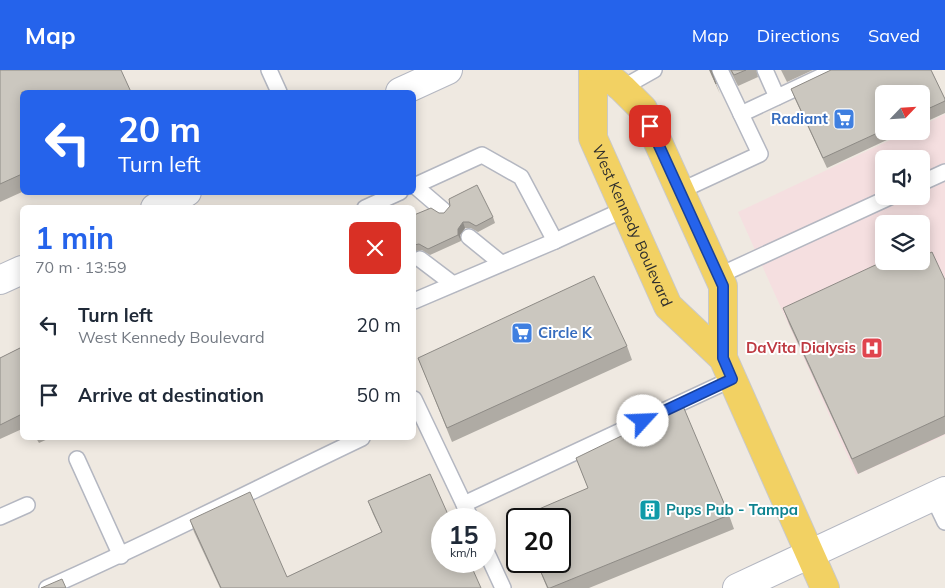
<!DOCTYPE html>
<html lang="en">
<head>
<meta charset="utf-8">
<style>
	:root { --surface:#fff; --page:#f2f2f3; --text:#1f2937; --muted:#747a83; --accent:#2563eb }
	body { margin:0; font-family:Mulish,sans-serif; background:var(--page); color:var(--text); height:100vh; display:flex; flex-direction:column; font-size:19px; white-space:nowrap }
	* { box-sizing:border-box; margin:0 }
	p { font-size:16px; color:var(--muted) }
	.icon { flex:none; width:28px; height:28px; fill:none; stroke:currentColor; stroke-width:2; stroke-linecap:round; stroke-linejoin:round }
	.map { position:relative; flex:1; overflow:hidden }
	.panel { position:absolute; left:20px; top:135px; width:396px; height:235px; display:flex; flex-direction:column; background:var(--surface); border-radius:8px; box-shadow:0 2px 12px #0003 }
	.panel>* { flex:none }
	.hud { position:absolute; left:20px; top:20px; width:396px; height:105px; border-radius:8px; box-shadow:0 2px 12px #0003; background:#2563eb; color:#fff; overflow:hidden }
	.needle { width:32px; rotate:65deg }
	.tools { position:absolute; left:875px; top:15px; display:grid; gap:10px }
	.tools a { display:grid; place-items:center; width:55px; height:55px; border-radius:8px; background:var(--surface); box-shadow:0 2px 12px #0003; font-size:25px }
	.speed { position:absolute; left:431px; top:438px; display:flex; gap:10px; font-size:25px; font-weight:700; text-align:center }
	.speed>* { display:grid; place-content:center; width:65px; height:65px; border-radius:50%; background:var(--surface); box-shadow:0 2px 12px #0003; line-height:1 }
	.speed small { font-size:12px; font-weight:400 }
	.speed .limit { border:2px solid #111; border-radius:8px; background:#fff; color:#111 }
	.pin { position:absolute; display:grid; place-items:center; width:42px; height:42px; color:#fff; margin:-21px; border-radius:10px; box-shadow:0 2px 8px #0006 }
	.me { position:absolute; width:55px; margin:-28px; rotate:65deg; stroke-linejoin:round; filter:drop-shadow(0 0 4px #0008) }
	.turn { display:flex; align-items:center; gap:18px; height:105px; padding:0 15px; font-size:22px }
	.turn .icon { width:65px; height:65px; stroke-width:2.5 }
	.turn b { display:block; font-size:35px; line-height:42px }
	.round { display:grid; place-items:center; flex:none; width:52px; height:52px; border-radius:8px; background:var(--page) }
	.summary { display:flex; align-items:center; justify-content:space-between; height:85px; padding:0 15px }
	h1 { font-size:30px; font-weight:700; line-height:38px; color:var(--accent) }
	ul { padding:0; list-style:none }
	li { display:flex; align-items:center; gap:15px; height:70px; padding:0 15px }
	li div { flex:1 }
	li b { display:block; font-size:19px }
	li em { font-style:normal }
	header { display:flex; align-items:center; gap:30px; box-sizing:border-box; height:70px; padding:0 25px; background:var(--accent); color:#fff }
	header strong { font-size:24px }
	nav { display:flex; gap:28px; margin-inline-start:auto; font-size:18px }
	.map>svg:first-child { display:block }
	.medical { fill:#f5dfe0; fill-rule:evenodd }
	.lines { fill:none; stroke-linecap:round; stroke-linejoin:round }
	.service-casing { stroke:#b4b7c1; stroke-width:18 }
	.minor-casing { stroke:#b4b7c1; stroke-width:30 }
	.secondary-casing { stroke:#b4b7c1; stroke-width:30 }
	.primary-casing { stroke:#c9c9c9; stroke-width:30 }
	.service { stroke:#fff; stroke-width:15 }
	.minor { stroke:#fff; stroke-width:28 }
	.secondary { stroke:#fff; stroke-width:28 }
	.primary { stroke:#f2d163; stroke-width:28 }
	.wall { fill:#afaba4 }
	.shaded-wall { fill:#8e8b86 }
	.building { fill:#cbc7bf; stroke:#8e8b86 }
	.route-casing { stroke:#184099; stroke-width:12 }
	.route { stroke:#2563eb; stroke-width:9 }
	.labels { text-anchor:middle; stroke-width:4; stroke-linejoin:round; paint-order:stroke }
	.shop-label { font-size:15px; font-weight:bold; fill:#366cbe; stroke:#fff; text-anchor:end }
	.street-label { font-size:15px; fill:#2e2e2e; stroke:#fff }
	.health-label { font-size:15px; font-weight:bold; fill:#be3a42; stroke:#fff; text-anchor:end }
	.culture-label { font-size:15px; font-weight:bold; fill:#0d838f; stroke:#fff; text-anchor:start }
</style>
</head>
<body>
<header>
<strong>Map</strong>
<nav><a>Map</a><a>Directions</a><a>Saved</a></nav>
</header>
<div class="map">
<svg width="945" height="518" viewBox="0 0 945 518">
	<rect width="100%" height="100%" fill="#efe9e1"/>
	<path class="medical" d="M945 44V365L856 405 738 142 909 61H921V56ZM884 89H921V126H884ZM884 154H921V191H884Z"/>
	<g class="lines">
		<g class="service-casing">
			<g id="service">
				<polyline points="269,0 279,22"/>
				<polyline points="765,0 777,27"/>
				<polyline points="622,18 654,0"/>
				<polyline points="741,44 835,0"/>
				<polyline points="921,113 945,102"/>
				<polyline points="414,116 482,85 521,107 555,171"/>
				<polyline points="415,116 443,140"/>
				<polyline points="680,121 760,84 720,0"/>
				<polyline points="365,138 400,122"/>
				<polyline points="469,167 501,193"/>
				<polyline points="420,189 453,214"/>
				<polyline points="718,206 892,126"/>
				<polyline points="414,231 555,171 625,139"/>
				<polyline points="414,329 471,449"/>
				<polyline points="77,389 121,486"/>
				<polyline points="933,427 945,452"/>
				<polyline points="464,434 732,309"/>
				<polyline points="0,447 27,435"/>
				<polyline points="485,479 503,518"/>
				<path d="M47 518C154 471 257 418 362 368"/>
			</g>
		</g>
		<g class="minor-casing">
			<polyline id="minor" points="737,518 945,421"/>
		</g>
		<g class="secondary-casing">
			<g id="secondary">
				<polyline points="400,22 448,0"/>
				<polyline points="155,138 187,122"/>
				<polyline points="0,210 22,200"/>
			</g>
		</g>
		<g class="primary-casing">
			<g id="primary">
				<path id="s1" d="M593 0V68L668 236 723 288 825 518"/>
				<polyline points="600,0 622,18 643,39 723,216 723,288"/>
			</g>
		</g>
		<use href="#service" class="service"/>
		<use href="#minor" class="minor"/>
		<use href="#secondary" class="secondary"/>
		<use href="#primary" class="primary"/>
	</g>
	<g class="wall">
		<polygon points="0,0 22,22 22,122 0,132"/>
		<polygon points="709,0 711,0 720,24"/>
		<polygon points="730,0 756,0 758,7 738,16"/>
		<polygon points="781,0 813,0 787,12"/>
		<polygon points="831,0 931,0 945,29 945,43 921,54 921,24 884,24 884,61 906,61 827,98 795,29 791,19"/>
		<polygon points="439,143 493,147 495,153 478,162 471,158 465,158 460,165 461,171 430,185 422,180 416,181 414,184 414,145"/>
		<polygon points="908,193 945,210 945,364 858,404 789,254 783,238"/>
		<polygon points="627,276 632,290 452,372 418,288"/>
		<polygon points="22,277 22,359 0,369 0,288"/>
		<polygon points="36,368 50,368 39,373"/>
		<polygon points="576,388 729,445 734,459 589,518 547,518 536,491 560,491 588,418"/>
		<polygon points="368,431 481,518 220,518 194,462 190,450 287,507 382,463 373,444"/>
	</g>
	<g class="shaded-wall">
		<polygon points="463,152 465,158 460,165 461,171 458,165 458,159"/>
		<polygon points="414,175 416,181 414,184"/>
	</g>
	<g class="building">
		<polygon points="0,0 121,0 131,22 22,22 22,104 0,114"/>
		<polygon points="710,0 711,0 716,14"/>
		<polygon points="731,0 746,0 734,5"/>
		<polygon points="831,0 931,0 945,29 945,31 921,42 921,24 884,24 884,60 823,88 791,19"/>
		<polygon points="477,115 493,147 476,156 469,152 463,152 458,159 458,165 428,179 419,174 414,175 414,145 431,138 439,143 444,143 450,136 449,129"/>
		<polygon points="932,182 945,210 945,346 852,389 783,238 884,191 907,191 908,193 913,191 921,191 921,187"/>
		<polygon points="594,206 627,276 447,358 418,288"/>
		<polygon points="22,277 22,344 0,355 0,288"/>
		<polygon points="683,336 729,445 550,518 548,518 536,491 560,491 560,449 519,449 518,448 588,418 576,388"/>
		<polygon points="430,404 450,449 442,449 442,491 469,491 481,518 221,518 190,450 250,422 287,507 382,462 368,431"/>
		<polygon points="62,509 66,518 41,518"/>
	</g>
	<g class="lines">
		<g class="route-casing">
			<polyline id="route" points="643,351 732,309 723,288 723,216 650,56"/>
		</g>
		<use href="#route" class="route"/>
	</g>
	<defs>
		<g id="supermarket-square" transform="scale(1.125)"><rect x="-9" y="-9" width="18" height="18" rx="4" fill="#3f7fe0" stroke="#fff"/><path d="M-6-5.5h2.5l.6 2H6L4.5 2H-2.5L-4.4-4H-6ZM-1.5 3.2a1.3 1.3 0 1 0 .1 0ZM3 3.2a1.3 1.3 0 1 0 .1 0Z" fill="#fff"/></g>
		<g id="hospital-square" transform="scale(1.125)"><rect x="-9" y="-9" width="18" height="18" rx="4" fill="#e0444e" stroke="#fff"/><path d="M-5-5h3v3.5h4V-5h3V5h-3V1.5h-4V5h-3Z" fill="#fff"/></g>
		<g id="building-square" transform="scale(1.125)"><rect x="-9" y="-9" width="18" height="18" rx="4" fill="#0f9aa8" stroke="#fff"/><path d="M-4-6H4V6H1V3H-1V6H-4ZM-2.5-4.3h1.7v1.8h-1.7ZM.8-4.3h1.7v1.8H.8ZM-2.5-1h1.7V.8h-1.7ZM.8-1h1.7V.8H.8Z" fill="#fff"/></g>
	</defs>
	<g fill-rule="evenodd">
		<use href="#supermarket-square" x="844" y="49"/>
		<use href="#supermarket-square" x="522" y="263"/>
		<use href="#hospital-square" x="872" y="278"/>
		<use href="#building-square" x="650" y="440"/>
	</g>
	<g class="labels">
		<g class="shop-label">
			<text x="828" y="54">Radiant</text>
			<text x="538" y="268" text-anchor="start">Circle K</text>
		</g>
		<g class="street-label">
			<text dy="5" stroke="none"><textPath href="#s1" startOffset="164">West Kennedy Boulevard</textPath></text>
		</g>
		<g class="health-label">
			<text x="856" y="283">DaVita Dialysis</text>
		</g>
		<g class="culture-label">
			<text x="666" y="445">Pups Pub - Tampa</text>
		</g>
	</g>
</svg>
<div class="tools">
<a><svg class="needle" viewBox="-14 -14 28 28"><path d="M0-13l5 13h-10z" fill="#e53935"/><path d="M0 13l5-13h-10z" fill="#747a83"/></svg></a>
<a><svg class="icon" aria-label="sound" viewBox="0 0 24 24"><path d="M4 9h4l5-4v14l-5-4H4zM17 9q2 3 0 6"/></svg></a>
<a><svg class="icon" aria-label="layers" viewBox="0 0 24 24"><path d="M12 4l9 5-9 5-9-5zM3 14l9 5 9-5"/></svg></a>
</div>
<div class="speed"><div>15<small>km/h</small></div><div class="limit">20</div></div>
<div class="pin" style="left:650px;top:56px;background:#d93025"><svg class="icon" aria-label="arrive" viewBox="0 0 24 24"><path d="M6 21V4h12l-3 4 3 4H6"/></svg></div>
<svg class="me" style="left:643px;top:351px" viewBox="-20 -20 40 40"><circle r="19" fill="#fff"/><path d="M0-13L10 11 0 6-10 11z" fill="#2563eb"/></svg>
<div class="hud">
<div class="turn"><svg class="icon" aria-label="left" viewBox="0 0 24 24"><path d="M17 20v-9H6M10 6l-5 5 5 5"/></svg><div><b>20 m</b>Turn left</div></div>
</div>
<section class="panel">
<div class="summary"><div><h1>1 min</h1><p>70 m · 13:59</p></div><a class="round" style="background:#d93025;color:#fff"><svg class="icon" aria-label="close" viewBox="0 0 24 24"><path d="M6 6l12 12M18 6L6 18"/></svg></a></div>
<ul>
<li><svg class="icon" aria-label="left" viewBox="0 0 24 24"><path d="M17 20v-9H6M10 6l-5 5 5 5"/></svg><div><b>Turn left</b><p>West Kennedy Boulevard</p></div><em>20 m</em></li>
<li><svg class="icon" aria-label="arrive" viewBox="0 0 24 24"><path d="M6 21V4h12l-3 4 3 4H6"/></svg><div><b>Arrive at destination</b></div><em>50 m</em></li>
</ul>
</section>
</div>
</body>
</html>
